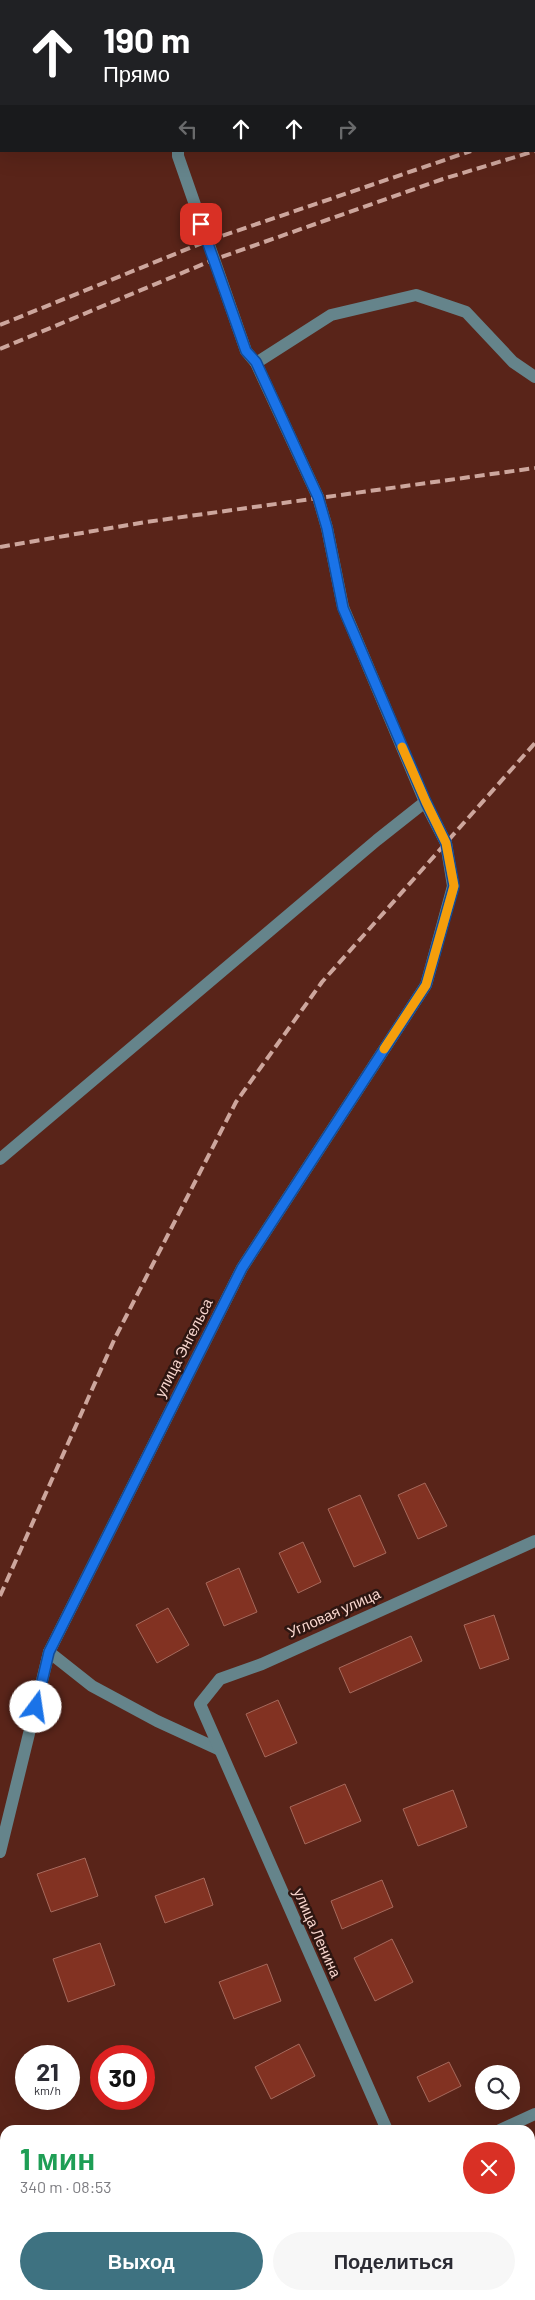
<!DOCTYPE html>
<html lang="ru">
<head>
<meta charset="utf-8">
<style>
	:root { --surface:#fff; --page:#f7f7f7; --text:#2b2b33; --muted:#7c7c81; --accent:#3e7281 }
	body { margin:0; font-family:Barlow,sans-serif; background:var(--page); color:var(--text); height:100vh; display:flex; flex-direction:column; font-size:19px; white-space:nowrap }
	* { box-sizing:border-box; margin:0 }
	p { font-size:16px; color:var(--muted) }
	.icon { flex:none; width:28px; height:28px; fill:none; stroke:currentColor; stroke-width:2; stroke-linecap:round; stroke-linejoin:round }
	.map { position:relative; flex:1; overflow:hidden }
	.drawer { position:absolute; left:0px; top:2125px; width:535px; height:175px; display:flex; flex-direction:column; background:var(--surface); border-radius:15px 15px 0 0; box-shadow:0 5px 20px #0002 }
	.drawer>* { flex:none }
	.top-card { position:absolute; left:0px; top:0px; width:535px; height:152px; box-shadow:0 5px 20px #0002; background:#202124; color:#fff; overflow:hidden }
	.controls { position:absolute; left:475px; top:2065px; display:grid; gap:10px }
	.controls a { display:grid; place-items:center; width:45px; height:45px; border-radius:50%; background:var(--surface); box-shadow:0 5px 20px #0002; font-size:25px }
	.speed { position:absolute; left:15px; top:2045px; display:flex; gap:10px; font-size:25px; font-weight:700; text-align:center }
	.speed>* { display:grid; place-content:center; width:65px; height:65px; border-radius:50%; background:var(--surface); box-shadow:0 5px 20px #0002; line-height:1 }
	.speed small { font-size:12px; font-weight:400 }
	.speed .limit { border:8px solid #d22; background:#fff; color:#111 }
	.pin { position:absolute; display:grid; place-items:center; width:42px; height:42px; color:#fff; margin:-21px; border-radius:10px; box-shadow:0 2px 8px #0006 }
	.me { position:absolute; width:55px; margin:-28px; rotate:14deg; stroke-linejoin:round; filter:drop-shadow(0 0 4px #0008) }
	.turn { display:flex; align-items:center; gap:18px; height:105px; padding:0 20px; font-size:22px }
	.turn .icon { width:65px; height:65px; stroke-width:2.5 }
	.turn b { display:block; font-size:35px; line-height:42px }
	.lanes { display:flex; align-items:center; height:48px; padding:0 20px; background:#0003; justify-content:center; gap:25px; direction:ltr }
	.lanes .off { opacity:.35 }
	.round { display:grid; place-items:center; flex:none; width:52px; height:52px; border-radius:26px; background:var(--page) }
	.head { display:flex; align-items:center; justify-content:space-between; height:85px; padding:0 20px }
	h1 { font-size:30px; font-weight:700; line-height:38px; color:#1e9e55 }
	.button { display:flex; gap:10px; margin-top:auto; padding:10px 20px }
	.button a { flex:1; height:58px; border-radius:30px; background:var(--accent); color:#fff; font-size:20px; font-weight:700; line-height:58px; text-align:center }
	.button a+a { background:var(--page); color:var(--text) }
	.map>svg:first-child { display:block }
	.building { fill:#823222; stroke:#a6695c }
	.lines { fill:none; stroke-linecap:round; stroke-linejoin:round }
	.minor { stroke:#65848b; stroke-width:12 }
	.rail { stroke:#cda69d; stroke-width:4; stroke-dasharray:10 5; stroke-linecap:butt }
	.route-casing { stroke:#114b97; stroke-width:12 }
	.route { stroke:#1a73e8; stroke-width:9 }
	.slow { stroke:#f59e0b; stroke-width:9 }
	.labels { text-anchor:middle; stroke-width:5; stroke-linejoin:round; paint-order:stroke }
	.street-label { font-size:15px; fill:#f9d7cf; stroke:#2e1611 }
</style>
</head>
<body>
<div class="map">
<svg width="535" height="2300" viewBox="0 0 535 2300">
	<rect width="100%" height="100%" fill="#592419"/>
	<g class="building">
		<polygon points="260,0 356,0 354,1"/>
		<polygon points="425,1483 447,1526 418,1539 398,1495"/>
		<polygon points="360,1495 386,1553 354,1567 328,1509"/>
		<polygon points="303,1542 321,1582 298,1593 279,1553"/>
		<polygon points="239,1568 257,1612 224,1626 206,1583"/>
		<polygon points="168,1608 189,1645 157,1663 136,1625"/>
		<polygon points="494,1615 509,1659 480,1669 464,1625"/>
		<polygon points="411,1636 422,1661 350,1693 339,1668"/>
		<polygon points="278,1700 297,1743 265,1757 246,1714"/>
		<polygon points="345,1784 361,1821 305,1844 290,1807"/>
		<polygon points="453,1790 467,1827 418,1846 403,1809"/>
		<polygon points="85,1858 98,1896 51,1912 37,1874"/>
		<polygon points="204,1878 213,1905 165,1923 155,1896"/>
		<polygon points="382,1880 393,1907 342,1929 331,1901"/>
		<polygon points="392,1939 413,1982 375,2001 354,1958"/>
		<polygon points="100,1943 115,1985 68,2002 53,1959"/>
		<polygon points="267,1964 281,2001 234,2019 219,1982"/>
		<polygon points="299,2044 315,2076 271,2099 255,2067"/>
		<polygon points="449,2062 461,2086 429,2102 417,2077"/>
		<polygon points="530,2271 535,2284 535,2291 530,2293"/>
		<polygon points="268,2295 319,2295 321,2300 270,2300"/>
		<polygon points="504,2295 526,2295 514,2300 506,2300"/>
	</g>
	<g class="lines">
		<g class="minor">
			<polyline points="185,1 185,0"/>
			<polyline points="256,363 331,315 416,295 466,312 513,362 535,377"/>
			<polyline points="0,1159 377,840 425,802"/>
			<polyline points="49,1652 92,1686 157,1721 218,1749"/>
			<polyline points="0,1852 49,1652 242,1268 426,985 453,886 446,843 425,802 343,607 327,528 318,497 256,363 246,351 178,156 178,151"/>
			<polyline points="387,2130 200,1704 220,1679 262,1664 535,1541"/>
			<polyline points="500,2130 535,2114"/>
			<polyline points="459,2295 461,2300"/>
			<polyline points="98,2300 110,2295"/>
		</g>
		<g class="rail">
			<polyline points="10,1 11,0"/>
			<polyline points="0,13 1,12"/>
			<polyline points="534,133 535,132"/>
			<polyline points="0,325 207,241 471,151"/>
			<polyline points="0,349 213,260 443,179 535,151"/>
			<polyline points="0,547 146,522 535,468"/>
			<polyline points="0,1596 115,1338 236,1102 322,982 535,743"/>
		</g>
	</g>
	<g class="lines">
		<g class="route-casing">
			<polyline id="route" points="36,1707 49,1652 242,1268 426,985 454,886 446,843 426,802 343,608 327,528 318,497 256,362 246,351 201,224"/>
		</g>
		<use href="#route" class="route"/>
		<polyline class="slow" points="384,1049 426,985 454,886 446,843 426,802 402,747"/>
	</g>
	<g class="labels">
		<g class="street-label">
			<text transform="translate(184 1348) rotate(-63)" y="5">улица Энгельса</text>
			<text transform="translate(334 1613) rotate(-24)" y="5">Угловая улица</text>
			<text transform="translate(317 1933) rotate(66)" y="5">улица Ленина</text>
		</g>
	</g>
</svg>
<div class="controls">
<a><svg class="icon" aria-label="search" viewBox="0 0 24 24"><circle cx="10" cy="10" r="6"/><path d="M15 15l6 6"/></svg></a>
</div>
<div class="speed"><div>21<small>km/h</small></div><div class="limit">30</div></div>
<div class="pin" style="left:201px;top:224px;background:#d93025"><svg class="icon" aria-label="arrive" viewBox="0 0 24 24"><path d="M6 21V4h12l-3 4 3 4H6"/></svg></div>
<svg class="me" style="left:36px;top:1707px" viewBox="-20 -20 40 40"><circle r="19" fill="#fff"/><path d="M0-13L10 11 0 6-10 11z" fill="#1a73e8"/></svg>
<div class="top-card">
<div class="turn"><svg class="icon" aria-label="ahead" viewBox="0 0 24 24"><path d="M12 20V5M6 11l6-6 6 6"/></svg><div><b>190 m</b>Прямо</div></div>
<div class="lanes"><svg class="icon off" aria-label="left" viewBox="0 0 24 24"><path d="M17 20v-9H6M10 6l-5 5 5 5"/></svg><svg class="icon" aria-label="ahead" viewBox="0 0 24 24"><path d="M12 20V5M6 11l6-6 6 6"/></svg><svg class="icon" aria-label="ahead" viewBox="0 0 24 24"><path d="M12 20V5M6 11l6-6 6 6"/></svg><svg class="icon off" aria-label="right" viewBox="0 0 24 24"><path d="M7 20v-9h11M14 6l5 5-5 5"/></svg></div>
</div>
<section class="drawer">
<div class="head"><div><h1>1 мин</h1><p>340 m · 08:53</p></div><a class="round" style="background:#d93025;color:#fff"><svg class="icon" aria-label="close" viewBox="0 0 24 24"><path d="M6 6l12 12M18 6L6 18"/></svg></a></div>
<div class="button"><a>Выход</a><a>Поделиться</a></div>
</section>
</div>
</body>
</html>
